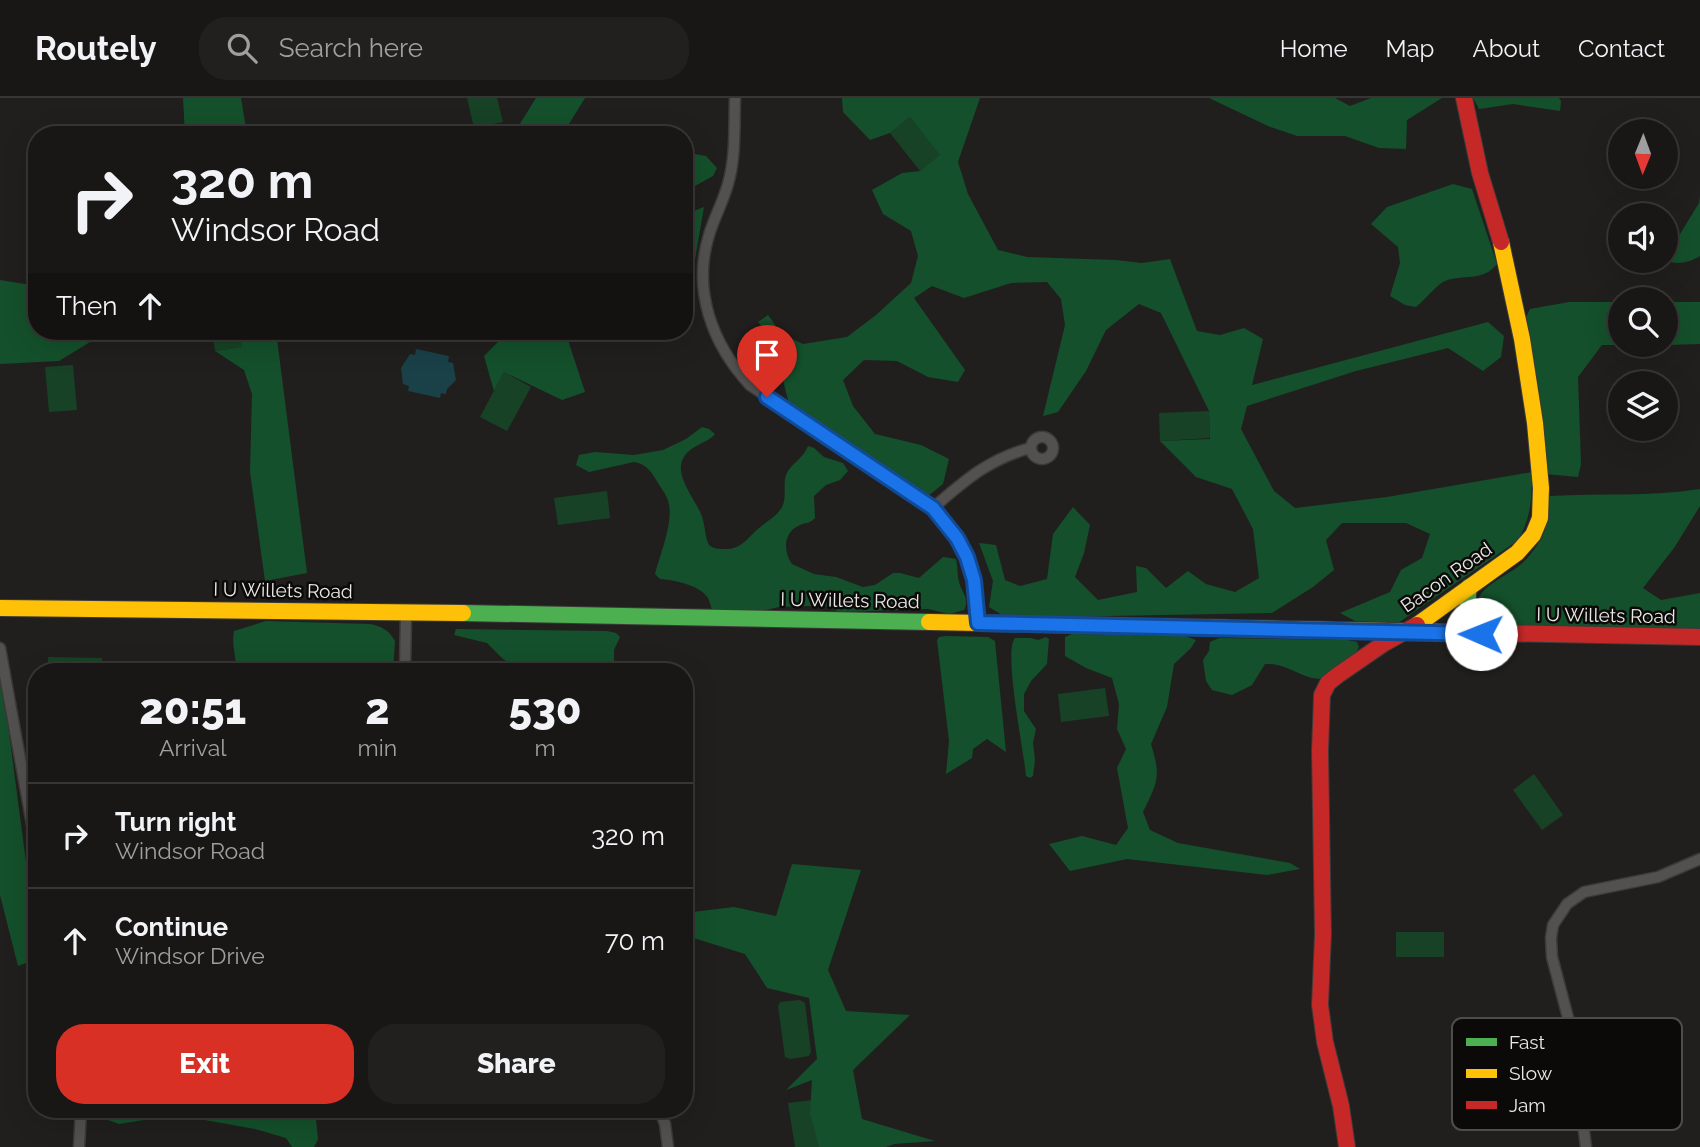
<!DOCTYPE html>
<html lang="en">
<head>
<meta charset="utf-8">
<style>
	:root { --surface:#191716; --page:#22201f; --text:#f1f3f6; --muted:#9f9fa1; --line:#373635; --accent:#d93025 }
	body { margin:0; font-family:Raleway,sans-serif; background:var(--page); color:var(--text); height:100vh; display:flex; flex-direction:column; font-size:26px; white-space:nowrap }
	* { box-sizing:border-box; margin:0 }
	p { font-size:23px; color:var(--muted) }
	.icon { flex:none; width:38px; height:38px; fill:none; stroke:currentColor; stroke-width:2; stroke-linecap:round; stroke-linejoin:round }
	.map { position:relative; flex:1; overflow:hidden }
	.details { position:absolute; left:28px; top:565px; width:665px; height:455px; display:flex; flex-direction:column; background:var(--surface); border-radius:28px; box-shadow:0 7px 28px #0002,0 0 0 2px var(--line) }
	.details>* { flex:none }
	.hud { position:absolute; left:28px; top:28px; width:665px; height:214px; border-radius:28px; box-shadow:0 7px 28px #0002,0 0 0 2px var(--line); background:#191716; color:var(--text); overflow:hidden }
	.needle { width:46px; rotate:181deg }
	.tools { position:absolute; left:1608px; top:21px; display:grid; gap:14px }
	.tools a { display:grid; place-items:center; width:70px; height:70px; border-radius:50%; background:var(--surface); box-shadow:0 7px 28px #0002,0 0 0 2px var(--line); font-size:35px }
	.pin { position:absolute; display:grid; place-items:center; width:60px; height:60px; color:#fff; margin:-72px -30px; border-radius:50% 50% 50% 0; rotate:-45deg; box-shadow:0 0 7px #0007 }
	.pin .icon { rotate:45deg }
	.me { position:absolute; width:77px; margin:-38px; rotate:271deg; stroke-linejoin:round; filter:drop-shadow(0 0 5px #0008) }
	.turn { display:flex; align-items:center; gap:24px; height:147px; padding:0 28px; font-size:32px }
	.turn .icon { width:91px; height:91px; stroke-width:2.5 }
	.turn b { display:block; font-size:49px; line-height:60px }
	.then { display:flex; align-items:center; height:66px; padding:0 28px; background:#0003; gap:14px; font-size:26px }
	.eta { display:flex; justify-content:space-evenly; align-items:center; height:119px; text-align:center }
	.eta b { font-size:42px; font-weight:800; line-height:49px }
	.action { display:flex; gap:14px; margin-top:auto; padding:14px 28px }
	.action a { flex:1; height:80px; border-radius:28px; background:var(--accent); color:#fff; font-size:28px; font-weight:800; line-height:80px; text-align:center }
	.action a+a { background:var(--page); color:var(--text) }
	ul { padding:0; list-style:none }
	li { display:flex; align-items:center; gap:21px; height:105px; padding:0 28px; border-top:2px solid var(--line) }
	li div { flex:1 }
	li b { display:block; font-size:26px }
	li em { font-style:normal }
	header { display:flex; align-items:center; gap:42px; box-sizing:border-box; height:98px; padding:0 35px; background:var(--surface); border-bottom:2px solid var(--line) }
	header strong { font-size:33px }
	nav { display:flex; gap:38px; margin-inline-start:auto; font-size:24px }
	.search { width:490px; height:63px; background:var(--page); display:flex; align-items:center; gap:18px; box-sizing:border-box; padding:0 24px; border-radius:28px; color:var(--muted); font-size:26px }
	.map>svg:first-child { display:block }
	.green { fill:#174225 }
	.forest { fill:#14502b }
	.water { fill:#1a4148 }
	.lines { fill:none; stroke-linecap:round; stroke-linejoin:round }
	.street-casing { stroke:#3b3a38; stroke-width:13 }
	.fast-casing { stroke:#3b3a38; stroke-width:18 }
	.slow-casing { stroke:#3b3a38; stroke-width:18 }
	.jam-casing { stroke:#3b3a38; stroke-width:18 }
	.street { stroke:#52514f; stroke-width:10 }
	.fast { stroke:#4caf50; stroke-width:16 }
	.slow { stroke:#ffc107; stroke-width:16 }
	.jam { stroke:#c62828; stroke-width:16 }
	.route-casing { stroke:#114b97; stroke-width:18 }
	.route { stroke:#1a73e8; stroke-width:12 }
	.labels { text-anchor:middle; stroke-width:5; stroke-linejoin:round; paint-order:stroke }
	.street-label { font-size:19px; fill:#eae9e6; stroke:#0b0a08 }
	.key { fill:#0b0a08; stroke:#4e4d4b; stroke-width:2 }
	.key-label { font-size:19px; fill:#eae9e6 }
</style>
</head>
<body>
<header>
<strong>Routely</strong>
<div class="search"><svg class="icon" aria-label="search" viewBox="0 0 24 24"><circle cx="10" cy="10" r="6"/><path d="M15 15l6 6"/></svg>Search here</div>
<nav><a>Home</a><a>Map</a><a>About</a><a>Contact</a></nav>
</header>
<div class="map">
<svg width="1700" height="1049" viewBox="0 0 1700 1049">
	<rect width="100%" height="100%" fill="#211f1d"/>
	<g class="green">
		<polygon points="467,0 497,0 503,24 474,30"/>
		<polygon points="910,19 941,57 920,73 890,35"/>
		<polygon points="212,233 240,233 243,249 215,253"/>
		<polygon points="73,267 77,312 49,314 45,269"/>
		<polygon points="504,274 531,289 507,333 480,319"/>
		<polygon points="1209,313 1210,340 1160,343 1159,315"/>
		<polygon points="607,393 610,420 558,427 554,400"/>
		<polygon points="48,559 102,560 102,574 48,574"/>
		<polygon points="1105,590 1109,618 1061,624 1058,596"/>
		<polygon points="1534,676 1563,717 1542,732 1513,692"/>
		<rect x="1396" y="834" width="48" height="25"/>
		<polygon points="800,902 805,905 811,954 809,958 790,961 785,959 778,908 780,904"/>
		<polygon points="812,1002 820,1049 795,1049 788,1005"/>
	</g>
	<g class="forest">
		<polygon points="183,0 241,0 247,37 185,37"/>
		<polygon points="536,0 585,0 564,34 565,37 513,37"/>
		<path d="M842 0H980L958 64 968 96 998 152 1027 159 1116 162 1142 165 1170 161 1197 233 1220 237 1244 230 1263 241 1252 287 1488 224 1504 238 1501 259 1483 273 1448 250 1356 273 1247 308 1241 331 1274 393 1295 410 1387 399 1532 374C1532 400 1531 422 1517 443L1398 525 1355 523 1340 515 1390 494 1401 472 1422 460 1430 436 1406 425H1342L1326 442 1334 472 1313 489 1272 515 1007 520 989 509 993 483 979 445 996 447 1005 482 1020 488 1047 481 1053 436 1073 409 1090 427 1084 455 1075 479 1098 502 1137 494 1136 468 1146 470 1166 490 1188 473 1206 486 1235 494 1259 480 1253 431 1232 391 1196 379 1160 343 1210 341 1209 313 1161 215 1139 206 1106 232 1086 273 1058 314 1043 318 1065 227 1061 201 1047 184 1011 185 964 200 932 188 914 200 965 272 958 284 928 279 897 263 864 262 843 282 853 308 875 336 921 347 949 361 943 386 928 398 789 306 773 243 758 224 768 217 782 236 803 246 847 239 876 217 911 185 918 158 911 133 883 116 872 92 902 75 920 73 940 57 910 19 890 35 870 42 843 14Z"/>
		<polygon points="1209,0 1335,0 1350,8 1371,0 1442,0 1407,22 1406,51 1379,50 1345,38 1297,38 1268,28"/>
		<polygon points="1473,0 1559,0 1561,3 1560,13 1513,6 1479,11"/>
		<polygon points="684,54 706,58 717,70 713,78 684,94"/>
		<path d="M1453 86 1472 91 1497 166C1483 184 1463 176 1445 183 1437 186 1424 203 1416 209L1405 207 1390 198 1400 165 1398 149 1371 126 1387 109Z"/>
		<path d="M1700 98V158C1690 164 1677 168 1666 162V150L1674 146 1699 105Z"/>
		<polygon points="704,109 687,208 684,206 684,117"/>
		<polygon points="0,182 37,188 37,233 108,233 59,263 0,266"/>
		<polygon points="1569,204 1620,204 1620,247 1602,247 1578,279 1581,366 1578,379 1546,376 1533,256 1525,221 1530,211"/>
		<polygon points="1666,204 1700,204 1700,246 1666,247"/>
		<polygon points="240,233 276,233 307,475 265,483 250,374 252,296 244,272 215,253 242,249"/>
		<polygon points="509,233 569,233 567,239 585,294 562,302 504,274 494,293 484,258"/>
		<path d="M702 329 709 331 715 336C706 347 685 347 681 367 679 383 695 402 701 416 705 424 705 441 709 447 713 451 719 451 724 451 743 452 749 437 763 427 770 421 777 418 782 409 788 398 781 384 788 373 794 364 804 359 808 348L814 350 824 359 843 365 848 373 840 382 826 387 814 398 815 420C809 426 807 424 800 427 783 434 783 453 792 466L814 476 836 479 863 489 875 487 893 475H900L919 480 943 459 956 461C958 469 957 477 959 484 962 495 970 501 964 512L949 516 928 511 840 514 825 508H811L779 509 750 516 715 515C710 510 711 506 708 500 700 487 674 482 660 481L655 476C660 456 676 419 667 400 665 395 661 390 658 385 652 375 647 366 634 364L589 374 576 367 579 357 595 354 634 357 663 352 686 341Z"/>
		<path d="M1700 391V408L1674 450 1643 490 1661 502 1700 495V531L1487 529 1476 522C1470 490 1500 483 1520 467 1528 461 1536 449 1541 441 1548 430 1548 411 1550 398 1601 395 1650 399 1700 391Z"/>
		<path d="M266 523 370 526C381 528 389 532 395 543L393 574H236C237 560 231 547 234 533Z"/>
		<polygon points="456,531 607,533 616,535 620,539 614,552 614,574 526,574 503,561 487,545 454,537"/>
		<path d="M1072 536 1185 538 1196 542 1191 550 1174 566 1167 609 1151 646C1161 679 1158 683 1143 714L1150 732 1178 745 1290 765 1300 771 1267 777 1127 761 1070 773 1049 746 1082 738 1116 747 1128 730 1117 670 1126 651 1117 631 1119 606 1112 580 1086 570 1065 558V539Z"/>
		<polygon points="946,538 988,539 995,543 1006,654 987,641 973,651 972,660 946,676 949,643 937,542 939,539"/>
		<path d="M1046 539 1049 541 1047 566 1031 583 1024 596V613L1036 631 1033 645 1035 662 1033 678 1030 680 1026 678C1024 654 1003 553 1015 540H1031L1038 542Z"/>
		<path d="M1219 540 1347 542 1357 544 1359 549 1354 558 1321 581C1301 581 1288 565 1265 566L1252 587 1232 597 1212 592 1206 583 1203 562 1209 553 1210 544Z"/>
		<polygon points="0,566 37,848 37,861 18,868 0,797"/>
		<polygon points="792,766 861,772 828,872 846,913 910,917 853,972 862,1021 935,1043 894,1046 886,1049 819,1049 810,1015 812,982 786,992 817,961 809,900 767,890 745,856 684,837 684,815 734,809 776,818"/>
		<polygon points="89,1012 315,1012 318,1041 314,1049 292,1049 286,1040 255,1031 199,1021 162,1019 119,1026 89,1015"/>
	</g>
	<polygon class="water" points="416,251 449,258 448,264 453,265 456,282 447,291 446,296 441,295 440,300 408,293 409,288 403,286 401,270 410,256 415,257"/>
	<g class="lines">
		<g class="street-casing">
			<g id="street">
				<path d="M735 0C734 29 736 58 728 86 723 104 714 120 709 137 692 192 712 246 750 287L933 410 957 440 967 459 974 482 978 525"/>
				<circle cx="1042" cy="350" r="11"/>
				<path d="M933 410C964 383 990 360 1031 350"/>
				<polyline points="0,550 37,754"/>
				<polyline points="405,574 406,515"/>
				<polyline points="660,1012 665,1026 668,1049"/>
				<polyline points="79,1049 81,1012"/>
				<polyline points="1586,1049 1571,931 1552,859 1551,840 1553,827 1567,806 1584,794 1658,779 1700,761"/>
			</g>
		</g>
		<g class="fast-casing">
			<g id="fast">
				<path d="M1469 489C1466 508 1468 521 1481 536"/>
				<polyline points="463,515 929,524"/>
			</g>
		</g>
		<g class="slow-casing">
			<g id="slow">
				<polyline points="0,510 463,515"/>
				<polyline points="929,524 1442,534"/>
				<polyline points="1417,527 1517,455 1533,437 1540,420 1541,390 1535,325 1522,241 1501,144"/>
			</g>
		</g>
		<g class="jam-casing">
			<g id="jam">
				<polyline points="1464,0 1480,75 1501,144"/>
				<polyline points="1442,534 1700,539"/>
				<polyline points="1347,1049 1341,1008 1325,944 1320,907 1323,836 1320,653 1322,597 1328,585 1338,577 1383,546 1417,527"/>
			</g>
		</g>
		<use href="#street" class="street"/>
		<use href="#fast" class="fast"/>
		<use href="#slow" class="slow"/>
		<use href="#jam" class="jam"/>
	</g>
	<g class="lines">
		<g class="route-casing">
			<polyline id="route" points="767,299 933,410 957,440 967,459 974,482 978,525 1481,536"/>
		</g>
		<use href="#route" class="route"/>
	</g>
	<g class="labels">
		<g class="street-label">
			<text transform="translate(1446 479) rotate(-35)" y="7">Bacon Road</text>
			<text transform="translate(283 492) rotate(1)" y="7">I U Willets Road</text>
			<text transform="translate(850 502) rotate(1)" y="7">I U Willets Road</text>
			<text transform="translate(1606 517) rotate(1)" y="7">I U Willets Road</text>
		</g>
	</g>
	<rect x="1452" y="920" width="230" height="112" rx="10" class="key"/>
	<rect x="1466" y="940" width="31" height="8" fill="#4caf50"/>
	<rect x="1466" y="971" width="31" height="9" fill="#ffc107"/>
	<rect x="1466" y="1003" width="31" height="8" fill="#c62828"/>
	<g class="key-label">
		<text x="1509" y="951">Fast</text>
		<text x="1509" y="982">Slow</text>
		<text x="1509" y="1014">Jam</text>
	</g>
</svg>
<div class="tools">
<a><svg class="needle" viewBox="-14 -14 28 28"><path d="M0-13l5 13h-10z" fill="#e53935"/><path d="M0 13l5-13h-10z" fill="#9f9fa1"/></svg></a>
<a><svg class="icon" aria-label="sound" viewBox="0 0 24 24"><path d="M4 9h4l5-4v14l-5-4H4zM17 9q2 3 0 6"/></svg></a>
<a><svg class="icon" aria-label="search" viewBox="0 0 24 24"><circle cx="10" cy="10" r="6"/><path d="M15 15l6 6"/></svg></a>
<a><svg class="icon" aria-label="layers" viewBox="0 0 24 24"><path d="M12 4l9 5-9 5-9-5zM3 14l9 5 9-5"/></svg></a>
</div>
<div class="pin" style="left:767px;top:299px;background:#d93025"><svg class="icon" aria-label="arrive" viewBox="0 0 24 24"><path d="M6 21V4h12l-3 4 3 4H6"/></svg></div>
<svg class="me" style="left:1481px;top:536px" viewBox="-20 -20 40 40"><circle r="19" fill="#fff"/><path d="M0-13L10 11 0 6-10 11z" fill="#1a73e8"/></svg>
<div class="hud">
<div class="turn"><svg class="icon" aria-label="right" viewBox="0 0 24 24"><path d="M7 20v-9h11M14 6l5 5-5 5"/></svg><div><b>320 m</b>Windsor Road</div></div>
<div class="then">Then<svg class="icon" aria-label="ahead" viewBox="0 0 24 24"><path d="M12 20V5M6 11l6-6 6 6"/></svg></div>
</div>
<section class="details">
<div class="eta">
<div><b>20:51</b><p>Arrival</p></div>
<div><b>2</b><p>min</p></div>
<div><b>530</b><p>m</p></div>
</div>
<ul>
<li><svg class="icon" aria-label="right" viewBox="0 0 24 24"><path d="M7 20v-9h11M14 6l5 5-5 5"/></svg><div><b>Turn right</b><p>Windsor Road</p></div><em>320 m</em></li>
<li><svg class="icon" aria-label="ahead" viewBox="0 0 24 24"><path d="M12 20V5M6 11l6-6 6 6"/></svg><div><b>Continue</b><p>Windsor Drive</p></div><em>70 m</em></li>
</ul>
<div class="action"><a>Exit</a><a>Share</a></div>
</section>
</div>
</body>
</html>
